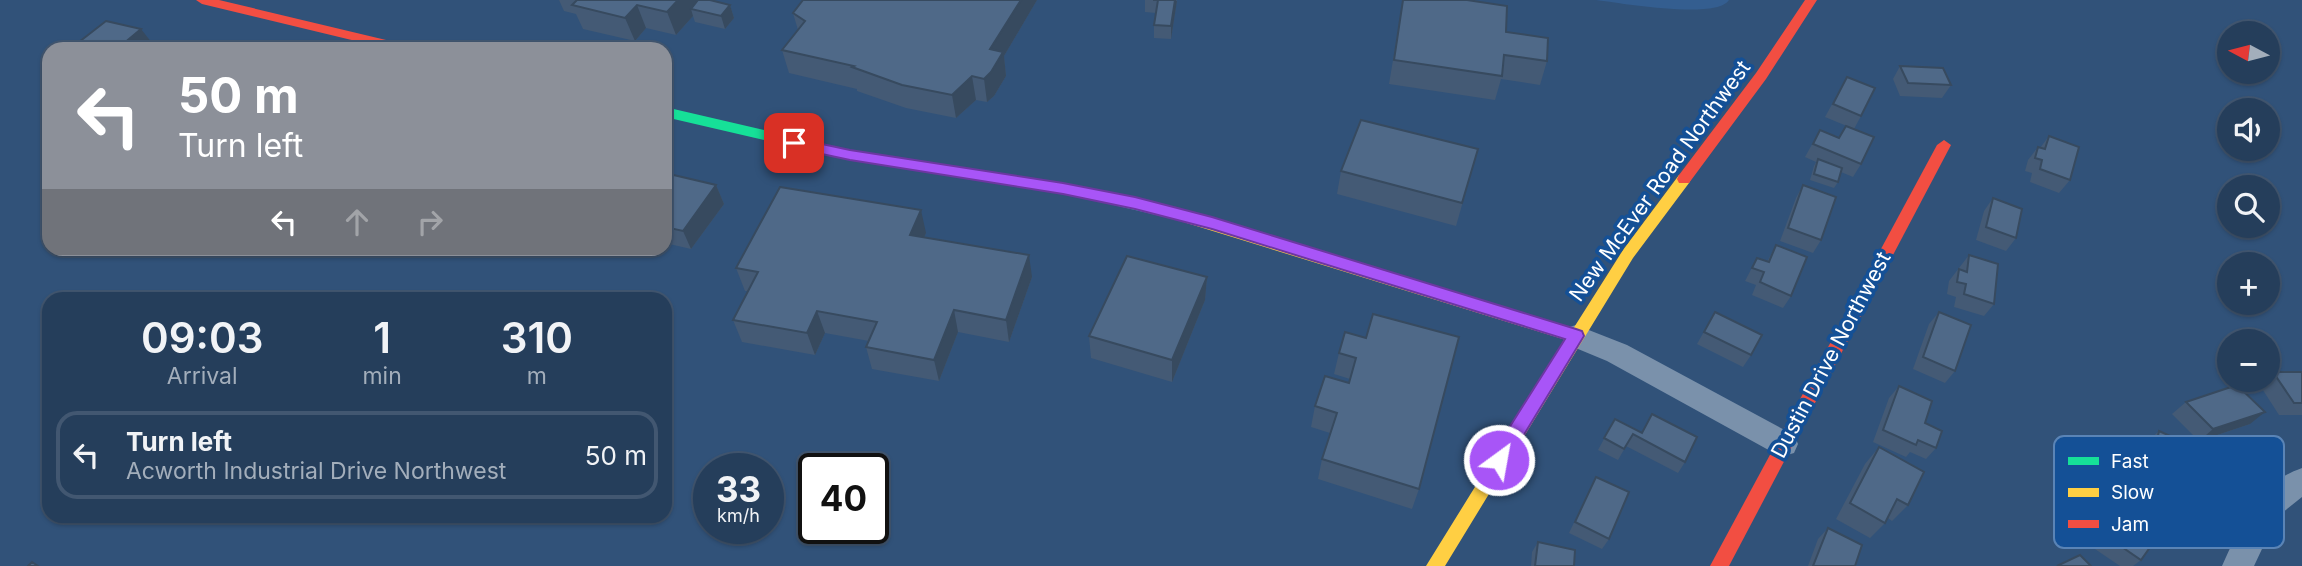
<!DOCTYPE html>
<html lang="en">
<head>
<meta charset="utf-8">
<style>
	:root { --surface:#253e5b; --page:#314964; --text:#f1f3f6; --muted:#a3aebb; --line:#425771 }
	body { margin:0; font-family:Inter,sans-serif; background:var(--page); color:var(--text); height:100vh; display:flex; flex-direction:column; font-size:26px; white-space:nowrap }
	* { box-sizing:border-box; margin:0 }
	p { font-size:23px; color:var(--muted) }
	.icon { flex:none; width:38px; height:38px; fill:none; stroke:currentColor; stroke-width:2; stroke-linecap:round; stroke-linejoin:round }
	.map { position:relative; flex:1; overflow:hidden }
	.drawer { position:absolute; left:42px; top:292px; width:630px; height:231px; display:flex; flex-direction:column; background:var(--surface); border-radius:21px; box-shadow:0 2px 5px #0004,0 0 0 2px var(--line) }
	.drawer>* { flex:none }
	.guide { position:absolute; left:42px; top:42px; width:630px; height:214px; border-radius:21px; box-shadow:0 2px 5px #0004,0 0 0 2px var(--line); background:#8c9099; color:#fff; overflow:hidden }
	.needle { width:46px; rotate:277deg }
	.fabs { position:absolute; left:2217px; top:21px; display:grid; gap:14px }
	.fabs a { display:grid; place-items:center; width:63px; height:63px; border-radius:50%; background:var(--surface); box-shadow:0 2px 5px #0004,0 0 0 2px var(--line); font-size:35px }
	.speed { position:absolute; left:693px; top:453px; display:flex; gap:14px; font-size:35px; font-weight:700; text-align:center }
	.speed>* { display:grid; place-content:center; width:91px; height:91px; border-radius:50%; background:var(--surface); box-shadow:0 2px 5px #0004,0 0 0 2px var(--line); line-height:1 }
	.speed small { font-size:18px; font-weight:400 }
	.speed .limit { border:4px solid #111; border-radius:10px; background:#fff; color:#111 }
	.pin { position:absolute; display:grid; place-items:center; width:60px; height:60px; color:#fff; margin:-30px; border-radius:14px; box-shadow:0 4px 10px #0006 }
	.me { position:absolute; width:77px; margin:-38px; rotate:32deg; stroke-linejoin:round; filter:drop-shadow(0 0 5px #0008) }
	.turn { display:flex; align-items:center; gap:24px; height:147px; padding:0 21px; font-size:32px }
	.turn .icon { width:91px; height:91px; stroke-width:2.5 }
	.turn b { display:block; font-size:49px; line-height:60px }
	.lanes { display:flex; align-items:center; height:66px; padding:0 21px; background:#0003; justify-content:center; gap:35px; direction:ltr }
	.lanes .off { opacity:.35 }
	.eta { display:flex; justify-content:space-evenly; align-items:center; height:119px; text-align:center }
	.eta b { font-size:42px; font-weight:600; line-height:49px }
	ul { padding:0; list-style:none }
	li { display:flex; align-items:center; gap:21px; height:88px; margin:0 14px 10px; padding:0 7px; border:4px solid var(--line); border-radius:21px }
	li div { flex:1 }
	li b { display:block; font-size:26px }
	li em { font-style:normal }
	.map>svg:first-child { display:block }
	.water { fill:#345e90 }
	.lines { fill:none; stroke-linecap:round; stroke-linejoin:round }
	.street { fill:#7a91ab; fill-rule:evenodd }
	.fast { fill:#16e098; fill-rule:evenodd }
	.slow { fill:#ffcf43; fill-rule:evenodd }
	.jam { fill:#f24e42; fill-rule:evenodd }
	.wall { fill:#445a75 }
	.shaded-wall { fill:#374a5f }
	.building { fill:#4f6988; stroke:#374a5f; stroke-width:2 }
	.route { fill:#a855f7; stroke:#6d37a1; stroke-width:2 }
	.labels { text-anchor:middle; stroke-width:7; stroke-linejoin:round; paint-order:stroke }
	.street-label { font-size:21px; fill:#fff; stroke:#145096 }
	.key { fill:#145096; stroke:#5a84b6; stroke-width:2 }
	.key-label { font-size:19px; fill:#fff }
</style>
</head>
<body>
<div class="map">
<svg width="2302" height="566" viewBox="0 0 2302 566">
	<rect width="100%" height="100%" fill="#315279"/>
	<path class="water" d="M1596 0H1729C1716 20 1621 3 1596 0Z"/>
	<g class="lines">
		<g class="street">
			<polygon points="1576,325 1627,345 1794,435 1798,444 1794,453 1784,456 1774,453 1607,361 1566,344 1562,336 1566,328"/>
			<path d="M2302 468V497L2277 517 2254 566H2222C2243 521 2252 486 2302 468Z"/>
		</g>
		<polygon class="fast" points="665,107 850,150 1063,183 1169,206 1177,212 1169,218 1063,193 850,160 665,117"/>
		<polygon class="slow" points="1684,174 1689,175 1691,179 1689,183 1633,258 1445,566 1426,566 1566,340 1164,216 1161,212 1169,206 1573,329 1623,250 1679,175"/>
		<g class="jam">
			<polygon points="196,0 219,0 407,45 414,49 389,49 202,4"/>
			<polygon points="1805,0 1817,0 1766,79 1689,183 1679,183 1677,179 1679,175 1756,73"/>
			<polygon points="1944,140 1951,145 1729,566 1710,566 1937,145"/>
		</g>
	</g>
	<g class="wall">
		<polygon points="559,0 710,0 730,5 734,18 725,29 695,22 693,16 676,35 646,28 635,41 583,29 576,14 564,11"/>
		<polygon points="803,0 1037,0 1004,56 1006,76 994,96 987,102 976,100 956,118 906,108 857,91 857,89 789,73 782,50 798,30 793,13"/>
		<polygon points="1145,0 1177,0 1171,39 1154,38 1154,25 1156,13 1145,12"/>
		<polygon points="1403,0 1506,32 1547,61 1540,85 1501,79 1495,100 1389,84"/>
		<polygon points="1900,66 1951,85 1942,98 1900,96 1893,79"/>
		<polygon points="1847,77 1861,116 1854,129 1825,117"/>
		<polygon points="1846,126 1861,164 1853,177 1841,172 1838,182 1834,188 1810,180 1814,166 1816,162 1805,157 1820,130 1839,138"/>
		<polygon points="2049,136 2070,180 2059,193 2030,182 2032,173 2025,171 2028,160 2038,147 2040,148"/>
		<polygon points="1478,149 1456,226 1337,194 1341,171"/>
		<polygon points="665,173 716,185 724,204 691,249 665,243"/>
		<polygon points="1803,185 1821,240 1813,253 1780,241 1796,198"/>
		<polygon points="1993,198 2016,238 2006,251 1976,240 1984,211"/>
		<polygon points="926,233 924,237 1032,277 1009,342 958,332 939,381 872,369 866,347 869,341 825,333 815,355 742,342 733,320 748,291 745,291 736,268"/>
		<polygon points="1776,245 1791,296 1783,308 1752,295 1756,285 1745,281 1757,258 1767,262"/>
		<polygon points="1969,255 1994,304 1984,316 1954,307 1956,297 1947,294 1949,281"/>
		<polygon points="1207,277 1205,300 1172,382 1091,358 1089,336"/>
		<polygon points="1715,312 1751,355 1743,367 1697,344"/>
		<polygon points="1939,312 1955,371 1945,383 1913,369 1929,324"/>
		<polygon points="1345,332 1419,489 1412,509 1318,479 1322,459 1330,433 1311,427 1315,406 1349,383 1350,379 1334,374 1339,353"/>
		<polygon points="2273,372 2302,372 2302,415 2279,415 2259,384 2264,380 2268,380 2268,376"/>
		<polygon points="1899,386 1925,423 1936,448 1926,459 1910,452 1906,457 1873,442 1889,398"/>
		<polygon points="2186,402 2250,424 2199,441 2172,414"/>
		<polygon points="1615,419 1685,462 1678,473 1626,446 1618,460 1598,450"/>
		<polygon points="2159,431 2189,490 2175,501 2137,484 2146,443"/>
		<polygon points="1879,447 1908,505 1892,521 1888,518 1885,523 1870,538 1836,519 1865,464"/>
		<polygon points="1596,477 1609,539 1602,549 1569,533"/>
		<polygon points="2130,504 2141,560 2133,566 2120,566 2092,547 2116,515"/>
		<polygon points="1828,528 1855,566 1808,566 1818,539"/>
		<polygon points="1538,542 1574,566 1531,566 1532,552"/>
	</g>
	<g class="shaded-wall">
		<polygon points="678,0 706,0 691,9 693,16 676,35 667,12"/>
		<polygon points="1021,0 1037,0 1004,56 1006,76 994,96 987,102 984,79 990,49"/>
		<polygon points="1175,0 1177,1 1171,39 1171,26"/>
		<polygon points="637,5 646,28 635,41 625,18"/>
		<polygon points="730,5 734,18 725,29 721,16"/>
		<polygon points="141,29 156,48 155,49 117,49"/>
		<polygon points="972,76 976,100 956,118 952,95"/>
		<polygon points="716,185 724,204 691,249 683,231"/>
		<polygon points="921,210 926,233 915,257 910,235"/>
		<polygon points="1029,255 1032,277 1009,342 1006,320"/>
		<polygon points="1207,277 1205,300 1172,382 1172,360"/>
		<polygon points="954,310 958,332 939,381 934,360"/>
		<polygon points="817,311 825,333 815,355 807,333"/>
		<polygon points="2265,412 2250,424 2199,441 2213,429"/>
	</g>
	<g class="building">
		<polygon points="577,0 678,0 667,12 637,5 625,18 572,5"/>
		<polygon points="698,0 710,0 730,5 721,16 691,9"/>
		<polygon points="803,0 1021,0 990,49 1003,52 991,72 984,79 972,76 952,95 902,85 852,67 854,66 782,50 805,21 793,13"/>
		<polygon points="1153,0 1175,0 1171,26 1154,25 1158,0"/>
		<polygon points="1403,0 1467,0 1507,6 1506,32 1548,38 1547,61 1504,55 1502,76 1394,60"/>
		<polygon points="106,21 141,29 117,49 70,49"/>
		<polygon points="1900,66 1943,68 1951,85 1908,83"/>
		<polygon points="1847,77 1875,88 1861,116 1833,104"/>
		<polygon points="1361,120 1478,149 1462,203 1341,171"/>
		<polygon points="1846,126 1874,137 1861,164 1813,144 1820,130 1839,138"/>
		<polygon points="2049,136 2079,147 2070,180 2040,169 2042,160 2035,158 2038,147 2045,149"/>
		<polygon points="1818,159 1842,168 1838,182 1814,174"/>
		<polygon points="665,173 716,185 683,231 665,227"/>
		<polygon points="1803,185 1836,197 1821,240 1788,228"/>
		<polygon points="780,187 921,210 910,235 1029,255 1006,320 954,310 934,360 866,347 877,322 817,311 807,333 733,320 758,272 736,268"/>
		<polygon points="1993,198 2022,209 2016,238 1986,227"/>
		<polygon points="1776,245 1807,257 1791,296 1760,282 1764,272 1752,268 1757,258 1769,262"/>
		<polygon points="1969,255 1998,264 1994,304 1964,294 1966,284 1957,282 1959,269 1967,272"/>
		<polygon points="1127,256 1207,277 1172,360 1089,336"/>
		<polygon points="1715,312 1762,335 1751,355 1704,332"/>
		<polygon points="1939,312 1971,325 1955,371 1923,357"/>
		<polygon points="1373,314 1459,337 1419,489 1322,459 1337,413 1315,406 1325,376 1349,383 1356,358 1339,353 1345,332 1366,338"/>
		<polygon points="2273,372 2302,372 2302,403 2294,403"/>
		<polygon points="2237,385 2265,412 2213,429 2186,402"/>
		<polygon points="1899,386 1932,401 1925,423 1942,431 1936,448 1918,440 1916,445 1883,430"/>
		<polygon points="1652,414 1697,437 1685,462 1633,434 1624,449 1604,438 1615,419 1642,433"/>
		<polygon points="2159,431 2197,448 2189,490 2150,473"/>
		<polygon points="1879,447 1924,472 1908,505 1897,499 1885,523 1850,503"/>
		<polygon points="1596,477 1629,492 1609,539 1575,522"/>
		<polygon points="2130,504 2165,526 2141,560 2106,536"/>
		<polygon points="1828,528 1862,545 1855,566 1813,566"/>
		<polygon points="1538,542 1575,550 1574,566 1535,566"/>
		<polygon points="2080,555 2091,566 2057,566"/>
		<polygon points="32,562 38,566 28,566"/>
	</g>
	<polygon class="route" points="794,138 850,150 1063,183 1135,197 1212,217 1576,329 1582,331 1584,336 1505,466 1499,468 1492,466 1490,460 1492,455 1565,339 1212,229 1135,209 1063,194 850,160 789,147 787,143"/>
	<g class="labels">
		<g class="street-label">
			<text transform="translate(1660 181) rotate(-54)" y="7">New McEver Road Northwest</text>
			<text transform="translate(1831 355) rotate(-62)" y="7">Dustin Drive Northwest</text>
		</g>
	</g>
	<rect x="2054" y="436" width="230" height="112" rx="10" class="key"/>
	<rect x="2068" y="457" width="31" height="8" fill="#16e098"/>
	<rect x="2068" y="488" width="31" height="9" fill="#ffcf43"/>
	<rect x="2068" y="520" width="31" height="8" fill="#f24e42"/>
	<g class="key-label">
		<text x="2111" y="468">Fast</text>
		<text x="2111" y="499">Slow</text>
		<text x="2111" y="531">Jam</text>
	</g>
</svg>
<div class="fabs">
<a><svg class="needle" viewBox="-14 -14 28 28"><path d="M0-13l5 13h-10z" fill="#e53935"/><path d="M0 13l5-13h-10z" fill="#a3aebb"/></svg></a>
<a><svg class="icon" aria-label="sound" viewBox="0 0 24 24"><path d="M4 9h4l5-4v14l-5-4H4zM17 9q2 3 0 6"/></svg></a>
<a><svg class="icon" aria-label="search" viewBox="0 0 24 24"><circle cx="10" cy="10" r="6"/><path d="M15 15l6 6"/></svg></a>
<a>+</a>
<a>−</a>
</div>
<div class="speed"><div>33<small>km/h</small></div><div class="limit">40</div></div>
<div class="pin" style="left:794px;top:143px;background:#d93025"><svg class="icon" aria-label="arrive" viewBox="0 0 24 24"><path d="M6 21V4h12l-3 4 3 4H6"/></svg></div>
<svg class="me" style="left:1499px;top:460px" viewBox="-20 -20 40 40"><circle r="17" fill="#a855f7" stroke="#fff" stroke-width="3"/><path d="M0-11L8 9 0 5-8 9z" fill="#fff"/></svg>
<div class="guide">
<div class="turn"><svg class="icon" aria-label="left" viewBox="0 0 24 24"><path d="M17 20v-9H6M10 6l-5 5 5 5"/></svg><div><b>50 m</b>Turn left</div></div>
<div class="lanes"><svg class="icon" aria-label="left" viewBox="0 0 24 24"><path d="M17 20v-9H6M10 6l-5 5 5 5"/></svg><svg class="icon off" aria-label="ahead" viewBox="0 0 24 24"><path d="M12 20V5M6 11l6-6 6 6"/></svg><svg class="icon off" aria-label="right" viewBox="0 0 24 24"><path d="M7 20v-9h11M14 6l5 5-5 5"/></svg></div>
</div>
<section class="drawer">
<div class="eta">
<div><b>09:03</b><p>Arrival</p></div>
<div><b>1</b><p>min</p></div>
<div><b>310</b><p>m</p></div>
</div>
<ul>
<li><svg class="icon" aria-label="left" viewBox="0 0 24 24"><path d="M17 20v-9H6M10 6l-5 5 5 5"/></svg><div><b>Turn left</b><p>Acworth Industrial Drive Northwest</p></div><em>50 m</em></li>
</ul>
</section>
</div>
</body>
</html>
